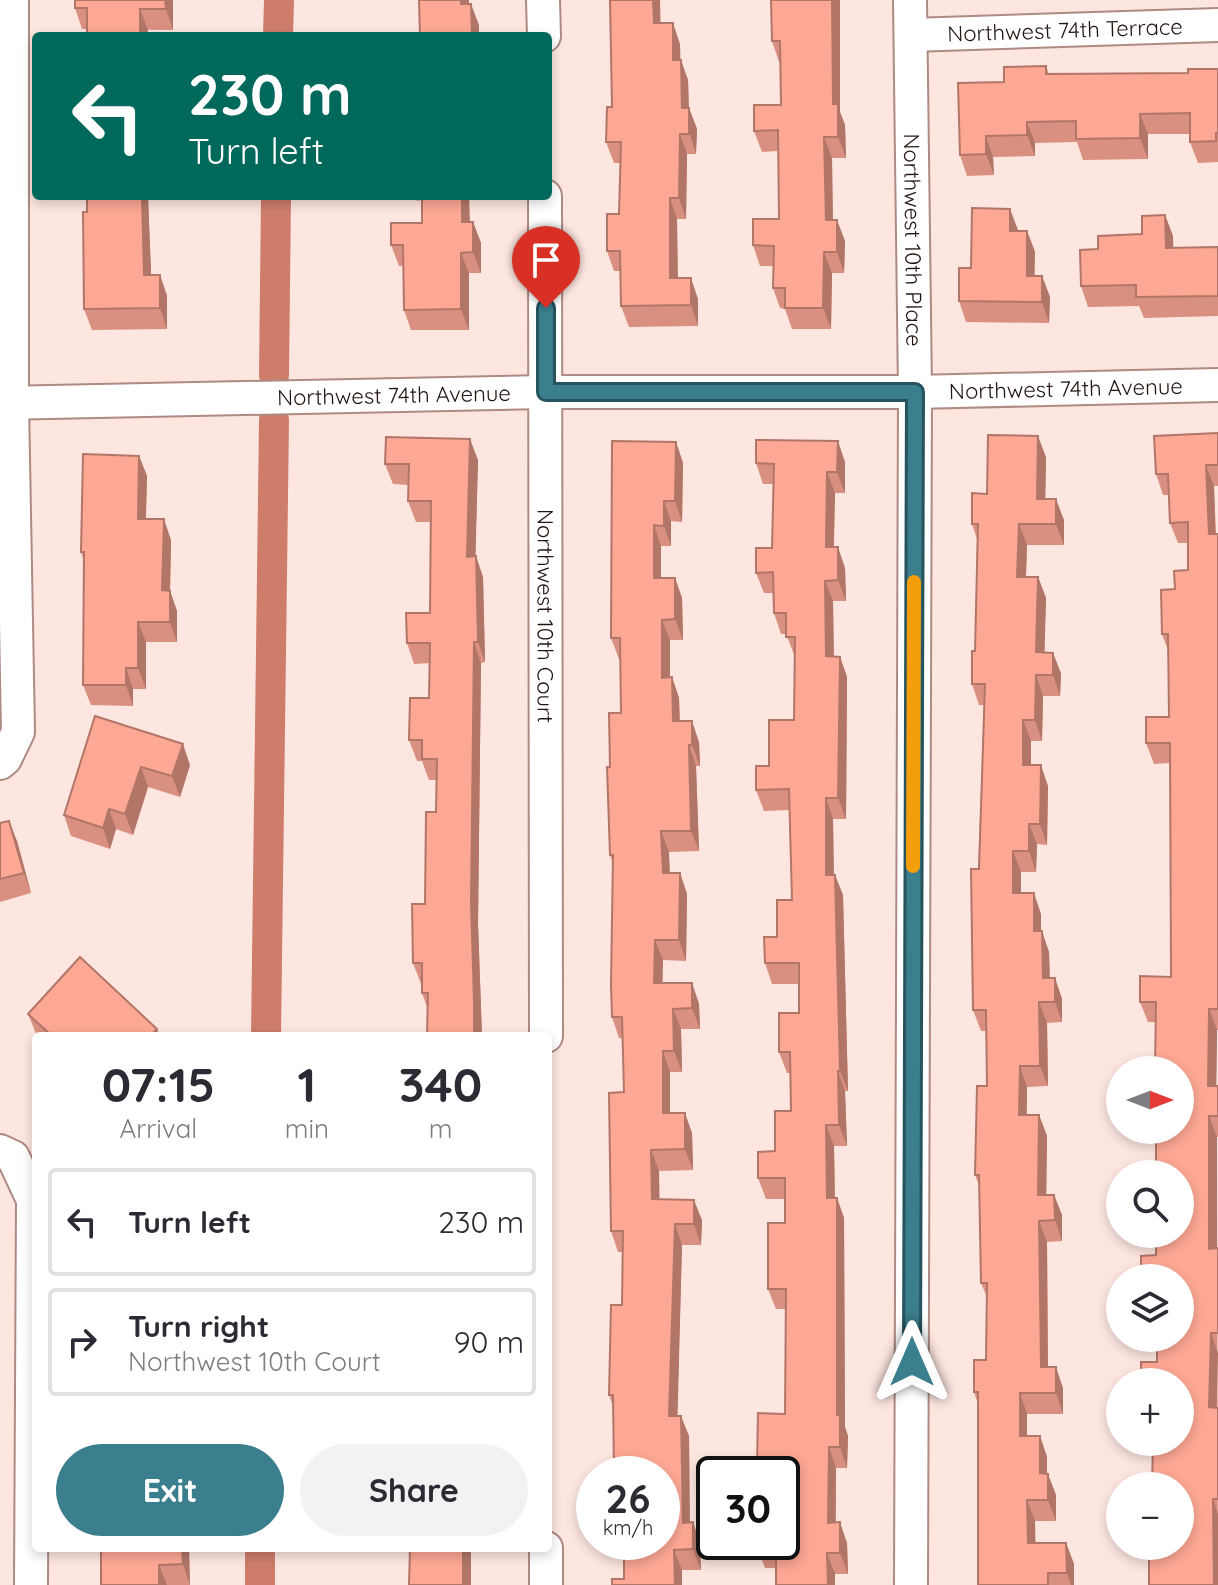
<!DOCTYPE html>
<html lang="en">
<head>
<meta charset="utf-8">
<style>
	:root { --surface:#fff; --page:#f2f2f3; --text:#2b2b33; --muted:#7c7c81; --line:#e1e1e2; --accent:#3b7f8e }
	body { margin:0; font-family:Quicksand,sans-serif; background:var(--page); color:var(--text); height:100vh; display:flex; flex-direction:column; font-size:30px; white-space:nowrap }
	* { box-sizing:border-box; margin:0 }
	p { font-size:26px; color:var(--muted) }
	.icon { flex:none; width:44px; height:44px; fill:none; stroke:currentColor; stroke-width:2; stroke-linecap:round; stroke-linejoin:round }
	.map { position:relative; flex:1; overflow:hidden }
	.panel { position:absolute; left:32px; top:1032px; width:520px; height:520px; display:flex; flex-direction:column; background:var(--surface); border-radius:8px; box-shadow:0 4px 12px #0003 }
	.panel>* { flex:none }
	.top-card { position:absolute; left:32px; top:32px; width:520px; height:168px; border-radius:8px; box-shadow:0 4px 12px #0003; background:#00695c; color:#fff; overflow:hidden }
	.needle { width:52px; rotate:90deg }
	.controls { position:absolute; left:1106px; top:1056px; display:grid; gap:16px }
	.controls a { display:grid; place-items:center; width:88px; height:88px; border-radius:50%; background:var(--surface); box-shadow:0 4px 12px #0003; font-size:40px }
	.speed { position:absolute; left:576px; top:1456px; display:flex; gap:16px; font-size:40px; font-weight:700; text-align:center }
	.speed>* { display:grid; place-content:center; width:104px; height:104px; border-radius:50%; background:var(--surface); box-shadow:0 4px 12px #0003; line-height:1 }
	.speed small { font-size:20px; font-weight:400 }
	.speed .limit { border:4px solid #111; border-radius:12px; background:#fff; color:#111 }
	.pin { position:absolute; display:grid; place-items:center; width:68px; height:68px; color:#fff; margin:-82px -34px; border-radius:50% 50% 50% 0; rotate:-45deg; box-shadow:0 0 8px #0007 }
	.pin .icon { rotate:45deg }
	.me { position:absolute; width:88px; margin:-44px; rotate:0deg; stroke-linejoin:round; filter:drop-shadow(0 0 6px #0008) }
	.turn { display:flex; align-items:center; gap:28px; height:168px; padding:0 24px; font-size:36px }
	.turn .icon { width:104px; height:104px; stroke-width:2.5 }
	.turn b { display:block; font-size:56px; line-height:68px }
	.eta { display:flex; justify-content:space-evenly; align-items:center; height:136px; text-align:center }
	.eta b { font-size:48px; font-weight:800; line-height:56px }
	.action { display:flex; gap:16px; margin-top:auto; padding:16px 24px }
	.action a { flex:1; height:92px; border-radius:48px; background:var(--accent); color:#fff; font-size:32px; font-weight:800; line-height:92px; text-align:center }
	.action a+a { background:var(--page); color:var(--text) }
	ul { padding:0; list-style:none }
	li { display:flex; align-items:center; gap:24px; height:108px; margin:0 16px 12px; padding:0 8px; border:4px solid var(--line); border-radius:8px }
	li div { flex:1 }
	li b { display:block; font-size:30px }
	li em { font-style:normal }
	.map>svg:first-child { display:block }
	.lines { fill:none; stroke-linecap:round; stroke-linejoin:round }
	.canal { stroke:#ce7d6b; stroke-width:30 }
	.minor-casing { stroke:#ae8a82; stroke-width:36 }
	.minor { stroke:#fff; stroke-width:32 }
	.wall { fill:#da9080 }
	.shaded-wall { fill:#b17668 }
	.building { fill:#fda895; stroke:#b17668; stroke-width:2 }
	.route-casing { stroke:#26535c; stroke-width:20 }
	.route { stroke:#3b7f8e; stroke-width:14 }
	.slow { stroke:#f59e0b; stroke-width:14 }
	.labels { text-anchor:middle; stroke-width:6; stroke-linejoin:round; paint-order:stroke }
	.street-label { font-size:22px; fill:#221411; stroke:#fff }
</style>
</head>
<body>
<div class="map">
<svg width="1218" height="1585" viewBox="0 0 1218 1585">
	<rect width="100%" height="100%" fill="#fee6e0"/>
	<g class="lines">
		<g class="canal">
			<polyline points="278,36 279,0"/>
			<polyline points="274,375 276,196"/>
			<polyline points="266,1036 274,420"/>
			<polyline points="260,1548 260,1585"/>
		</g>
		<g class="minor-casing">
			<g id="minor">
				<polyline points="543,0 544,36"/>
				<path id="s1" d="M910 0 915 392 911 1585"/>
				<path id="s2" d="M911 35 1218 25"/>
				<path id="s3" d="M545 196 546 1036"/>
				<path id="s4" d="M0 403 546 392H915L1218 385"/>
				<polyline points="0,763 5,759 18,732 12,403 12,0"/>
				<polyline points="0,1151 13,1157 33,1200 31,1585"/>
				<polyline points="546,1585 546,1548"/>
			</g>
		</g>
		<use href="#minor" class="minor"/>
	</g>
	<g class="wall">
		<polygon points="173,0 173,30 82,29 75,8"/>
		<polygon points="839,16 840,112 845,125 846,158 832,158 833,220 845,241 844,273 832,273 831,329 792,329 785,309 780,308 773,288 773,266 760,266 753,245 779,219 778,151 762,152 754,131 781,105 781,62 779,62 772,41"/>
		<polygon points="661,23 680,44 680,60 688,80 689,108 697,129 696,154 687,154 686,219 677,219 678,278 698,299 698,326 629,327 621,306 620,271 614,271 607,251 619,214 620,163 614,163 606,142 612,107"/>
		<polygon points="1046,66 1049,74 1188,73 1218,69 1218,162 1198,163 1190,142 1190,134 1148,134 1148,159 1083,160 1077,142 1035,143 1035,156 993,157 994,175 967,176 960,155 1004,82"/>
		<polygon points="148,196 151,275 160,275 167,296 167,329 92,330 84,309 87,212"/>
		<polygon points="415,196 469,196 470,222 473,222 481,243 481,273 469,273 469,330 411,330 404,310 404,266 399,266 391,245 422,223 422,200 417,201"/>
		<polygon points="1165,215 1173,236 1173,248 1218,247 1218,316 1144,318 1139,306 1088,307 1081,286 1098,249 1142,234"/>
		<polygon points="1018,231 1027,231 1035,252 1034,276 1042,276 1050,297 1049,323 966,322 959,301 971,268"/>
		<polygon points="1218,433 1218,486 1214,486 1216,534 1218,534 1218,1030 1217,1030 1216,1086 1218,1086 1218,1137 1217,1137 1218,1585 1180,1442 1180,1382 1157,1362 1180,1338 1156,1255 1156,1022 1148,1022 1140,1002 1171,977 1170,763 1154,764 1146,743 1169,717 1169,653 1162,634 1175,589 1188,570 1188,543 1178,543 1170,523 1169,495 1163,495 1156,474"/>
		<polygon points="676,442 683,463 682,522 671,521 671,546 661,546 661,578 675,578 682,598 683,640 670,640 670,678 672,677 679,698 680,721 699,742 700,766 696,766 699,851 669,852 670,873 680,873 687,894 686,961 663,960 662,983 692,983 699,1004 700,1029 681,1029 682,1072 670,1072 670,1113 692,1133 693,1170 659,1171 659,1199 702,1220 701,1245 682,1245 677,1416 689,1436 690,1523 693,1522 700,1543 701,1570 682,1570 624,1579 662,1542 609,1395 622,1305 623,1252 618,1252 611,1231 624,1092 623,1038 619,1038 612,1017 613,864 610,855 610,767 621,713 621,659 619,659 611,638"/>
		<polygon points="139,456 147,476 146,519 171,540 170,591 177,611 177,642 146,642 146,689 133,689 133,706 91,705 83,685 84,561 81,552"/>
		<polygon points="1046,457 1045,499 1064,520 1064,545 1027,545 1026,577 1038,577 1046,598 1044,652 1061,673 1060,696 1043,696 1042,741 1031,741 1031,765 1048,786 1047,845 1037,844 1036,872 1021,872 1021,893 1041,914 1041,931 1049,952 1050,978 1055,978 1062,999 1062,1022 1047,1023 1048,1086 1027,1087 1027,1115 1039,1115 1047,1136 1046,1195 1054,1195 1062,1215 1062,1241 1047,1242 1048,1367 1063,1388 1063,1414 1027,1414 1027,1436 1040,1436 1047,1457 1047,1474 1056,1495 1056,1521 1035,1521 1035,1543 1066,1543 1074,1564 1074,1585 978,1585 978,1404 974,1392 986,1360 987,1297 981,1283 979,1185 975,1175 987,1086 986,1031 981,1031 973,1010 984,705 979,705 972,684 975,651 977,539 972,524 987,494"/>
		<polygon points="478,460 475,556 483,577 485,662 481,663 478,924 482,1036 427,1036 427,1007 422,993 422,984 421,984 413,963 425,904 436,812 437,780 429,780 422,761 417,761 409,740 429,698 430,663 414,664 407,643 430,613 431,522 416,522 408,501 409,485 393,484 385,464"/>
		<polygon points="845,462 845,493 835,493 834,547 845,568 846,601 833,601 834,657 840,657 847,677 846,819 833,819 834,875 843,895 848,1091 845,1091 847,1146 834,1146 835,1198 837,1198 844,1218 845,1427 848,1436 847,1468 836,1468 836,1523 847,1543 848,1574 835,1574 776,1568 765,1568 757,1547 782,1542 782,1474 761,1474 757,1465 785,1414 786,1309 776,1309 768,1289 785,1223 785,1199 766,1199 758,1178 775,1151 791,1111 790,1073 787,1073 779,1052 799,1013 799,984 772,984 765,963 792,900 790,810 764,811 756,790 794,720 795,657 786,634 781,634 774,613 773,593 764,593 756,573 772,548 774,484 763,484 756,463"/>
		<polygon points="95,716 190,765 180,797 148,787 133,835 116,829 110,849 71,836 64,815"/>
		<polygon points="0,823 17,841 31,893 0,902"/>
		<polygon points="28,1014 157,1029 159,1036 37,1036"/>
		<polygon points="101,1548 189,1548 190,1585 101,1585"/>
	</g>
	<g class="shaded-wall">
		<polygon points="165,0 173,0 173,30 166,9"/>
		<polygon points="461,0 469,0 469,25 461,4"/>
		<polygon points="653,0 660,0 661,44 654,23"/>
		<polygon points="832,0 840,0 840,112 845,125 846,158 838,137 833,104"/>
		<polygon points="471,4 479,25 479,36 472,36"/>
		<polygon points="140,9 148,30 148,36 140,36"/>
		<polygon points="673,23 680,44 681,81 673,60"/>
		<polygon points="681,60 688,80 689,116 689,108 697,129 696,154 682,108"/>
		<polygon points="1140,114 1148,134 1148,159 1140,138"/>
		<polygon points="1027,122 1035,143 1035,156 1027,135"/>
		<polygon points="680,134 687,154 686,219 679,198"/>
		<polygon points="986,136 993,157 994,175 986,154"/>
		<polygon points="824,137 832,158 833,240 826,220"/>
		<polygon points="142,196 148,196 152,296 144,275"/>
		<polygon points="462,196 469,196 470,243 462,222"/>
		<polygon points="670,198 677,219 678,299 670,278"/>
		<polygon points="1010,209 1018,230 1018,251 1010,231"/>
		<polygon points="1165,215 1173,236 1174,269 1166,248"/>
		<polygon points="837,220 845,241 844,273 837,252"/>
		<polygon points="473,222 481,243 481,273 473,252"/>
		<polygon points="1027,231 1035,252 1034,296 1027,276"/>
		<polygon points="824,252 832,273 831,329 823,308"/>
		<polygon points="461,253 469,273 469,330 461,309"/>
		<polygon points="160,275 167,296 167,329 160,308"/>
		<polygon points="1042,276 1050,297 1049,323 1042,302"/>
		<polygon points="691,278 698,299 698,326 691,305"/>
		<polygon points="1038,436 1046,457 1045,519 1037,499"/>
		<polygon points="470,439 478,460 475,577 467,557"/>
		<polygon points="838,441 845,462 845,493 837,472"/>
		<polygon points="676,442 683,463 682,522 675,501"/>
		<polygon points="139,456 147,476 145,540 138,519"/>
		<polygon points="1206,465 1214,486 1216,555 1209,534"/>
		<polygon points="827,472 835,493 833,568 826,547"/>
		<polygon points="1056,499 1064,520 1064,545 1056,524"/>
		<polygon points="664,501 671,521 671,546 664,526"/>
		<polygon points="164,519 171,540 170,591 177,611 177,642 170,622 162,590"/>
		<polygon points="1019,524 1027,545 1025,598 1017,577"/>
		<polygon points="654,525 661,546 661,598 654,578"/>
		<polygon points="838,547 845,568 846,601 838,580"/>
		<polygon points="476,556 483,577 485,662 478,642"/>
		<polygon points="1038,577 1046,598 1044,673 1036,652"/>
		<polygon points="675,578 682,598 683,640 675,619"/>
		<polygon points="825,581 833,601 834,677 826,656"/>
		<polygon points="662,620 670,640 670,699 662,678"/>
		<polygon points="138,622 146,642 146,689 138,668"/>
		<polygon points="1217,633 1218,636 1218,979 1217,977"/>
		<polygon points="474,642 481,663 478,924 482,1036 474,1036 471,903"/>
		<polygon points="1053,653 1061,673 1060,696 1053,675"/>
		<polygon points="840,657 847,677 846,819 838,798"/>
		<polygon points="126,668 133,689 133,706 126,685"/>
		<polygon points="1036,675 1043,696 1042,741 1035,720"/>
		<polygon points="672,677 679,698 680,742 673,721"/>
		<polygon points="1023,720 1031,741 1031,786 1023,765"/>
		<polygon points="692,721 699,742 700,766 692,745"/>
		<polygon points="183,744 190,765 180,797 172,776"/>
		<polygon points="689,745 696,766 699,851 691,831"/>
		<polygon points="1041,765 1048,786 1047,845 1040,824"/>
		<polygon points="141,767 148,787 133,835 125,814"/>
		<polygon points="826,798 833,819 834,896 826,875"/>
		<polygon points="109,809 116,829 110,849 103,828"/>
		<polygon points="9,821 17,841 31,893 24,873"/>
		<polygon points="1029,824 1037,844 1036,872 1029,851"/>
		<polygon points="661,831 669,852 670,894 663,873"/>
		<polygon points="1013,851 1021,872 1021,914 1013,893"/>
		<polygon points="680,873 687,894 686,961 679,940"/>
		<polygon points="835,875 843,895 848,1091 840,1071"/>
		<polygon points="1034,893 1041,914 1041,952 1034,931"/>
		<polygon points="1042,931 1049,952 1050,999 1043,978"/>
		<polygon points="655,940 663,960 662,1004 654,983"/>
		<polygon points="1055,978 1062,999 1062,1022 1055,1002"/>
		<polygon points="692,983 699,1004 700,1029 692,1008"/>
		<polygon points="1039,1002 1047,1023 1048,1086 1040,1066"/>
		<polygon points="673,1009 681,1029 682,1072 674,1051"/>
		<polygon points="1209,1009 1217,1030 1216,1107 1208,1086"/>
		<polygon points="157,1029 159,1036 151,1036"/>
		<polygon points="663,1051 670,1072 670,1134 663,1113"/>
		<polygon points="1020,1066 1027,1087 1026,1136 1019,1115"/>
		<polygon points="838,1071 845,1091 847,1146 839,1125"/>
		<polygon points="685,1113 692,1133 693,1170 685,1149"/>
		<polygon points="1039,1115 1047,1136 1046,1216 1038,1195"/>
		<polygon points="1209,1116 1217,1137 1217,1270 1209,1249"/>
		<polygon points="826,1125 834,1146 835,1218 827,1198"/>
		<polygon points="651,1150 659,1171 660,1220 652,1199"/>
		<polygon points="1054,1195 1062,1215 1062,1241 1055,1220"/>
		<polygon points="837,1198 844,1218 845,1427 848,1436 847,1468 840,1447 837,1415"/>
		<polygon points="694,1200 702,1220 701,1245 694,1224"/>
		<polygon points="1039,1221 1047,1242 1048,1388 1041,1367"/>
		<polygon points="675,1224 682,1245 677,1436 669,1416"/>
		<polygon points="1211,1333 1218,1353 1216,1428 1209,1407"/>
		<polygon points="1056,1367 1063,1388 1063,1414 1056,1393"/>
		<polygon points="1020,1393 1027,1414 1027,1457 1020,1436"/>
		<polygon points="681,1416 689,1436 690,1544 683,1523"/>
		<polygon points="1040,1436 1047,1457 1047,1494 1040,1473"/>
		<polygon points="829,1447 836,1468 835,1543 828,1523"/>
		<polygon points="1048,1474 1056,1495 1056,1521 1048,1500"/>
		<polygon points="1213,1499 1218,1514 1218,1585 1214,1585"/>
		<polygon points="1027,1500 1035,1521 1036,1564 1028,1543"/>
		<polygon points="693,1522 700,1543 701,1570 693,1549"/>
		<polygon points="840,1522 847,1543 848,1574 840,1553"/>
		<polygon points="1066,1543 1074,1564 1074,1585 1071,1585 1067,1573"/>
		<polygon points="182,1548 189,1548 190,1585 183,1564"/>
		<rect x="463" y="1548" width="8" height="37"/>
		<polygon points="674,1550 682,1570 682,1585 675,1585"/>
		<polygon points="827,1553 835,1574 835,1585 828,1585"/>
		<polygon points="159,1565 167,1585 159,1585"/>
	</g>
	<g class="building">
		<polygon points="75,0 165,0 166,9 140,9 140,36 87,36 87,8 75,8"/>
		<polygon points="419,0 461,0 461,4 471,4 472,36 420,36"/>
		<polygon points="610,0 653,0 654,23 673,23 673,60 681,60 682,108 689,108 689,134 680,134 679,198 670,198 670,278 691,278 691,305 621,306 620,251 607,251 607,214 619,214 621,142 606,142 607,107 612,107"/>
		<polygon points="771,0 832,0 833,104 838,104 838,137 824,137 826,220 837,220 837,252 824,252 823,308 785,308 785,288 773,288 774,246 753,245 753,219 779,219 778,130 754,131 754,105 781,105 780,41 772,41"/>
		<polygon points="1046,66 1046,74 1188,73 1188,69 1218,69 1218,133 1216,133 1216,141 1190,142 1190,113 1140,114 1140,138 1076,139 1076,121 1027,122 1027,135 986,136 986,154 960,155 958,83 1004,82 1004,67"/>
		<polygon points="87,196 142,196 144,275 160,275 160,308 84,309 83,212 87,212"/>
		<polygon points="422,196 462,196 462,222 473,222 473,252 461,253 461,309 404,310 403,245 391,245 391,223 422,223"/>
		<polygon points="972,208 1010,209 1010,231 1027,231 1027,276 1042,276 1042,302 959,301 959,268 971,268"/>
		<polygon points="1165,215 1166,248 1218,247 1218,296 1136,297 1136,285 1081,286 1080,250 1098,249 1098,236 1142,234 1142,216"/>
		<polygon points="1218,433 1218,465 1206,465 1209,534 1218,534 1218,1009 1209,1009 1208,1086 1218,1086 1218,1116 1209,1116 1209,1249 1218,1248 1218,1333 1211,1333 1209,1407 1218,1408 1218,1499 1213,1499 1214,1585 1149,1585 1149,1546 1180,1546 1180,1486 1152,1486 1153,1442 1180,1442 1180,1382 1141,1382 1141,1362 1157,1362 1157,1338 1180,1338 1180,1278 1141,1278 1141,1256 1156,1255 1156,1234 1180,1234 1180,1174 1156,1174 1156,1130 1180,1130 1180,1070 1155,1070 1156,1002 1140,1002 1140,976 1171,977 1170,743 1146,743 1146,717 1169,717 1168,634 1162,634 1161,590 1175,589 1174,571 1188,570 1188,522 1170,523 1168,474 1156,474 1154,436"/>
		<polygon points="988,435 1038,436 1037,499 1056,499 1056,524 1019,524 1017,577 1038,577 1036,652 1053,653 1053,675 1036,675 1035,720 1023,720 1023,765 1041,765 1040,824 1029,824 1029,851 1013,851 1013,893 1034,893 1034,931 1042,931 1043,978 1055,978 1055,1002 1039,1002 1040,1066 1020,1066 1019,1115 1039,1115 1038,1195 1054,1195 1055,1220 1039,1221 1041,1367 1056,1367 1056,1393 1020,1393 1020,1436 1040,1436 1040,1473 1048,1474 1048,1500 1027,1500 1028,1543 1066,1543 1067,1573 1048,1573 1048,1585 978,1585 978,1392 974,1392 974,1360 986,1360 987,1283 981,1283 979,1175 975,1175 977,1086 987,1086 986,1010 973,1010 971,869 979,869 985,684 972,684 972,651 975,651 978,524 972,524 972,493 987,494"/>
		<polygon points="386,437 470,439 467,557 476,556 478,642 474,642 471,903 474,1001 474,1036 427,1036 428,993 422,993 422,963 413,963 412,904 425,904 426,812 436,812 437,759 422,759 422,740 409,740 410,698 429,698 430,643 407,643 406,613 430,613 431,501 408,501 409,464 385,464"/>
		<polygon points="756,440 838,441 837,472 827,472 826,547 838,547 838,580 825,581 826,656 840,657 838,798 826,798 826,875 835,875 840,1071 838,1071 839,1125 826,1125 827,1198 837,1198 837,1415 840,1415 840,1447 829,1447 828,1523 840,1522 840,1553 827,1553 828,1585 776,1585 776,1547 757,1547 757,1542 782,1542 782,1474 779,1474 779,1466 757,1465 758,1413 785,1414 786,1289 768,1289 768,1223 785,1223 785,1178 758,1178 758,1152 775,1151 775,1111 791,1111 790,1052 779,1052 779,1013 799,1013 799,963 765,963 764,937 777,937 777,900 792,900 789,789 756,790 756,766 769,766 769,720 794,720 795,637 786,637 786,613 774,613 773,572 756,573 756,548 772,548 774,464 756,463"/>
		<polygon points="612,441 676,442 675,501 664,501 664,526 654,525 654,578 675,578 675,619 662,620 662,678 672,677 673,721 692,721 692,745 689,745 691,831 661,831 663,873 680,873 679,940 655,940 654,983 692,983 692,1008 673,1009 674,1051 663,1051 663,1113 685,1113 685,1149 651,1150 652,1199 694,1200 694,1224 675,1224 669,1416 681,1416 683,1523 693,1522 693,1549 674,1550 675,1585 612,1585 612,1579 624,1579 624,1542 662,1542 662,1474 614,1474 613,1395 609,1395 611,1305 622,1305 623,1231 611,1231 609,1093 624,1092 622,1017 612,1017 611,985 613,855 610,855 607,767 610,767 609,713 621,713 620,638 611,638"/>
		<polygon points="83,454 139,456 138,519 164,519 162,590 170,591 170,622 138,622 138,668 126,668 126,685 83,685 84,552 81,552"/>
		<polygon points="95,716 183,744 172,776 141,767 125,814 109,809 103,828 64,815"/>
		<polygon points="9,821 24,873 0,879 0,823"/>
		<polygon points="80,957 157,1029 151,1036 52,1036 28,1014"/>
		<polygon points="101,1548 182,1548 183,1564 159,1565 159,1585 101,1585"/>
		<polygon points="410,1548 463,1548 463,1585 409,1585"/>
	</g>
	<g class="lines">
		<g class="route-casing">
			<polyline id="route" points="546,308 546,392 915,392 912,1362"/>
		</g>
		<use href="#route" class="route"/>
		<polyline class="slow" points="913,866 914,582"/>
	</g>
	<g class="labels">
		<g class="street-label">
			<text dy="8" stroke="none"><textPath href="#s2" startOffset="154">Northwest 74th Terrace</textPath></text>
			<text dy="8" stroke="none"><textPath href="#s1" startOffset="240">Northwest 10th Place</textPath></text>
			<text dy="8" stroke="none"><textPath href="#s4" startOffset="1066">Northwest 74th Avenue</textPath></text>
			<text dy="8" stroke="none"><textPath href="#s4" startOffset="394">Northwest 74th Avenue</textPath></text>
			<text dy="8" stroke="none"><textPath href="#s3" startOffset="420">Northwest 10th Court</textPath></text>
		</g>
	</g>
</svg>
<div class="controls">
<a><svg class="needle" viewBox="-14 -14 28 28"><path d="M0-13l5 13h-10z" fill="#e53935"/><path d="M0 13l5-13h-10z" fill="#7c7c81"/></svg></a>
<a><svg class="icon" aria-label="search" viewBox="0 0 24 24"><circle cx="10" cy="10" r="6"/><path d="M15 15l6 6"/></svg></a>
<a><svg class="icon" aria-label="layers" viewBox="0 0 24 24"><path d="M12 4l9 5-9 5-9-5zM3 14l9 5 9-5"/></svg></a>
<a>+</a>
<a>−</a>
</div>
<div class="speed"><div>26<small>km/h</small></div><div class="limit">30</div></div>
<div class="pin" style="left:546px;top:308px;background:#d93025"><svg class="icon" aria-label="arrive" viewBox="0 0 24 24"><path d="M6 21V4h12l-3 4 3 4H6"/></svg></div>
<svg class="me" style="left:912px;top:1362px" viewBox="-20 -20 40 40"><path d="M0-17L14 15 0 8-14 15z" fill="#3b7f8e" stroke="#fff" stroke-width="4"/></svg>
<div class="top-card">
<div class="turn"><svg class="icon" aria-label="left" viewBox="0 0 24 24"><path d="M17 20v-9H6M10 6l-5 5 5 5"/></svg><div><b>230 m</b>Turn left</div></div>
</div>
<section class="panel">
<div class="eta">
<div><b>07:15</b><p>Arrival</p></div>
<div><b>1</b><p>min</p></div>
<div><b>340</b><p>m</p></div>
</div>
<ul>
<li><svg class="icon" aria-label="left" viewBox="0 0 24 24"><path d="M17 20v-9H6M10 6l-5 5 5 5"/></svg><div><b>Turn left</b></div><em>230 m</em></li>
<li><svg class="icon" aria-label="right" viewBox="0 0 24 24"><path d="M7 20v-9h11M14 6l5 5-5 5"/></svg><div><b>Turn right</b><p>Northwest 10th Court</p></div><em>90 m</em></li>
</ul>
<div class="action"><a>Exit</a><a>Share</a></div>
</section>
</div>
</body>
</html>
